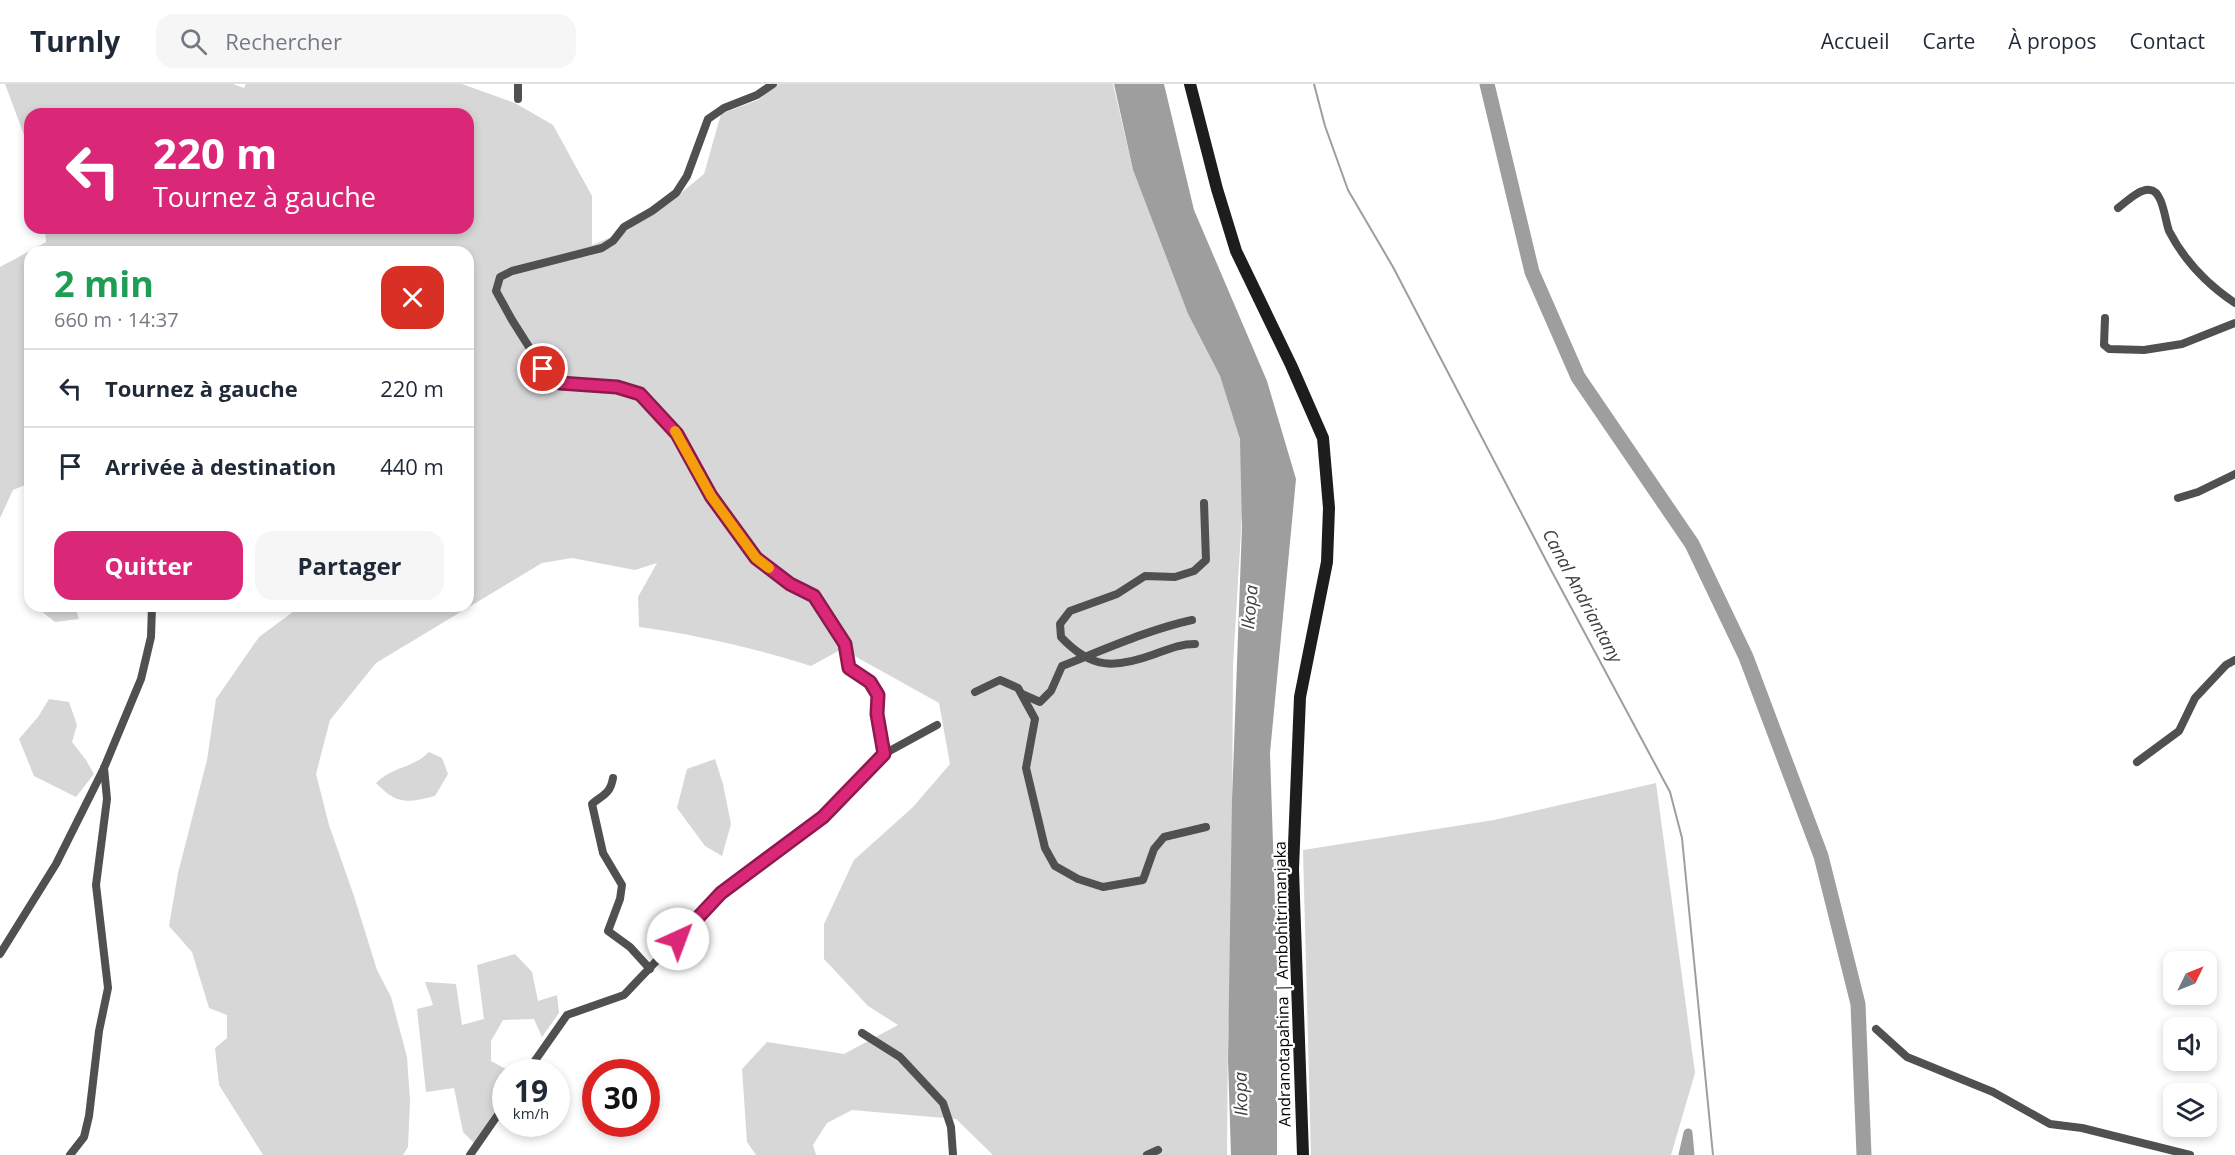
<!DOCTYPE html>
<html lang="fr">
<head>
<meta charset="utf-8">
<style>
	:root { --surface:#fff; --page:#f6f6f7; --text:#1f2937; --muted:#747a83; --line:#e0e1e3; --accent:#db2777 }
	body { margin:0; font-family:"Open Sans",sans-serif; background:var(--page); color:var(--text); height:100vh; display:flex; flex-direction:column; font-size:22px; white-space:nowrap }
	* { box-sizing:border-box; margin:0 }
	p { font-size:20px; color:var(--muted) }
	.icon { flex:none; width:33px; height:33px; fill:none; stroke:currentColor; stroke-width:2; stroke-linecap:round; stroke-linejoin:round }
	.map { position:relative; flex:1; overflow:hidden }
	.sheet { position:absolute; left:24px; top:162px; width:450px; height:366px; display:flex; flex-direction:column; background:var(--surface); border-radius:18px; box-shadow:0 3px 9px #0003 }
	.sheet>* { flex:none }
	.banner { position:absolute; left:24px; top:24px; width:450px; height:126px; border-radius:18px; box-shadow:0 3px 9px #0003; background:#db2777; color:#fff; overflow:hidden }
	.needle { width:39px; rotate:47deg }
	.buttons { position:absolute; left:2163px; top:867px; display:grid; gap:12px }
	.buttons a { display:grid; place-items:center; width:54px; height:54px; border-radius:12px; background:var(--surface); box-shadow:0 3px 9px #0003; font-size:30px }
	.speed { position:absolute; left:492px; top:975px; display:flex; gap:12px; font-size:30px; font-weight:700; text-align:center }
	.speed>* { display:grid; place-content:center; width:78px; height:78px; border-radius:50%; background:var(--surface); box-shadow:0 3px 9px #0003; line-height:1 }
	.speed small { font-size:15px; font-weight:400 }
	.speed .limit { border:9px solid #d22; background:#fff; color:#111 }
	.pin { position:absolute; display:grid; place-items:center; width:51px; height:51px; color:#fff; margin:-26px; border:3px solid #fff; border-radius:50%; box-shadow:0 2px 6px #0007 }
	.me { position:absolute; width:66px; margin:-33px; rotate:43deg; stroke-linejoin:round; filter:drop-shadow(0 0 4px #0008) }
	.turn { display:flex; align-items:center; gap:21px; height:126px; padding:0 30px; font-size:27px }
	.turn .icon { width:78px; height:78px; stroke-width:2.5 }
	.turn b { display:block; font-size:42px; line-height:51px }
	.round { display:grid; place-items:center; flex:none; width:63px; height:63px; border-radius:18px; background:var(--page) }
	.overview { display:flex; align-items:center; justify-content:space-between; height:102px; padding:0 30px }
	h1 { font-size:36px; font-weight:700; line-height:45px; color:#1e9e55 }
	.action { display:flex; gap:12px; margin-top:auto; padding:12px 30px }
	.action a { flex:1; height:69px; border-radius:18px; background:var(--accent); color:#fff; font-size:24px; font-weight:700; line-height:69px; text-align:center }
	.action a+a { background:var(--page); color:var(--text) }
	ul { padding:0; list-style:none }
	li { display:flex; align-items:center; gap:18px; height:78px; padding:0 30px; border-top:2px solid var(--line) }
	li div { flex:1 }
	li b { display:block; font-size:22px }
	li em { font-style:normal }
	header { display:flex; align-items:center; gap:36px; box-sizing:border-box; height:84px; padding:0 30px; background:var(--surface); border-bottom:2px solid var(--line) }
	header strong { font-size:28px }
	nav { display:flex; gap:33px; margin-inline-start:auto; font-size:21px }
	.search { width:420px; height:54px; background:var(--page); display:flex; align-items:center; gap:15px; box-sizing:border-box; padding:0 21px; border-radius:18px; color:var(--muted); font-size:22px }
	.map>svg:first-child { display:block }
	.green { fill:#d7d7d7 }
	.water { fill:#9e9e9e }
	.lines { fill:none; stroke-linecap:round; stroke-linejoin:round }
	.stream { stroke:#9e9e9e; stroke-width:2 }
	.canal { stroke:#9e9e9e; stroke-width:9 }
	.river { stroke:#9e9e9e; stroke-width:15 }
	.street { stroke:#505050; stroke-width:8 }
	.secondary { stroke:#1d1d1d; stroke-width:12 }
	.route-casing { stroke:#8e194d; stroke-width:15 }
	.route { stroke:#db2777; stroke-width:10 }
	.slow { stroke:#f59e0b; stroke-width:10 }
	.labels { text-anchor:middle; stroke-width:4.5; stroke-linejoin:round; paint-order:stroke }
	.street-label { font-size:16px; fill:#000; stroke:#fff }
	.water-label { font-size:18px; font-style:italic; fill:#3f3f3f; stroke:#fff }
</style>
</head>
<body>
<header>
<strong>Turnly</strong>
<div class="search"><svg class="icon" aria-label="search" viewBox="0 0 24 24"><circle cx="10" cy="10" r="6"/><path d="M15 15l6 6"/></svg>Rechercher</div>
<nav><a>Accueil</a><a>Carte</a><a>À propos</a><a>Contact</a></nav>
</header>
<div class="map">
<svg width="2235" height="1071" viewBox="0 0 2235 1071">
	<rect width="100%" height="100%" fill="#fff"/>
	<g class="green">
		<path d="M5 0H233L244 4 246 0H462L515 19 553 41 592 112V161L626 147 676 113 704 90 721 30 758 16 779 0H1113L1133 86 1188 230 1220 292 1237 341 1245 381 1233 581 1232 756 1234 860 1228 948 1227 1071H993L956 1035 852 1026 827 1039 813 1061 816 1071H756L747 1058 742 985 767 958 844 970 898 941 868 922 824 875V840L854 776 913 723 950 680 939 619 842 565 811 582C754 564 698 551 639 543L638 513 657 479 635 486 572 474 542 479 376 579 330 636 316 690 329 741 354 812 377 886 391 913 407 973 410 1017 408 1063 403 1071H263L219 1001 215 964 227 954V931L209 924 192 868 169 842 178 789 207 676 216 615 259 553 301 522H468V168H30V399L13 406 0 434V183L46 158 45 144H468V30H30V67Z"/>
		<polygon points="39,522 75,522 79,535 55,538 40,526"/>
		<polygon points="49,615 69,618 77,641 72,658 86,676 94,690 76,713 34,692 19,655 38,633"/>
		<path d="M429 668 442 674 448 690 435 712C407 719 397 721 376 699 393 682 412 685 429 668Z"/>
		<polygon points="715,675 723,700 731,740 722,772 705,762 677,724 687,685"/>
		<polygon points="1656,699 1695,989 1671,1071 1311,1071 1303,766 1494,736"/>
		<polygon points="515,870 532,888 538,917 557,911 559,929 542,953 534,935 503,936 491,957 491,977 506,985 505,1012 474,1059 463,1048 454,1004 426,1008 417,925 433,921 425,898 456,900 462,941 484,935 477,881"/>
	</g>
	<polygon class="water" points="1114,0 1164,0 1194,126 1267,297 1296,395 1270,669 1277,881 1277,1071 1231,1071 1228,976 1232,716 1242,442 1240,355 1220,292 1188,230 1133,86"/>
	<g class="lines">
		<polyline class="stream" points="1314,0 1325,42 1348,106 1393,183 1551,486 1670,708 1682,754 1713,1071"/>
		<polyline class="canal" points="1683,1071 1688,1049 1690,1071"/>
		<polyline class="river" points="1487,0 1532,188 1578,293 1692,460 1746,573 1821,772 1858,920 1864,1071"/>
		<g class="street">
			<polyline points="518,0 518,15"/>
			<polyline points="773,0 757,11 724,24 708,35 687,92 676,109 652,127 624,143 613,157 602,164 512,187 500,193 496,207 512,236 543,285 560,299 617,303 640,310 661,332 677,350 711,412 756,474 790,500 814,512 845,560 849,584 870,598 878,611 877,630 884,670"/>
			<path d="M2118 124C2126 118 2140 104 2150 106 2163 107 2165 137 2169 147 2184 176 2208 201 2235 219"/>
			<polyline points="2105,234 2104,261 2109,265 2144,266 2182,260 2235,239"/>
			<polyline points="2178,414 2198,408 2235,390"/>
			<path d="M1195 560C1180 560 1169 565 1155 570 1114 585 1091 585 1061 553L1060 540 1070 527 1117 510 1145 492 1175 493 1194 487 1206 476 1204 419"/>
			<polyline points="975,608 1000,596 1018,604 1035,635 1026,684 1045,764 1055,782 1078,795 1103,803 1143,796 1154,765 1164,753 1206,743"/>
			<path d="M1022 610 1040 618 1051 607 1062 582C1106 565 1147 546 1192 536"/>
			<polyline points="2137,678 2179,647 2195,614 2226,581 2235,576"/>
			<path d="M613 694C610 711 602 711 592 720L603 769 622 801 620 815 608 847 630 863 650 885"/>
			<polyline points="0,870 56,780 104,684 141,595 151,553 152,522"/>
			<polyline points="1876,945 1907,973 1993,1008 2050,1040 2082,1044 2190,1071"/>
			<polyline points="862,949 900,973 943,1019 951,1043 953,1071"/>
			<polyline points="527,988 567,931 624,911 721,809 823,733 884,670 937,641"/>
			<polyline points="70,1071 84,1053 89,1032 99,947 108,904 96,801 107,715 104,684"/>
			<polyline points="470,1071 506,1019"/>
			<polyline points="1147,1071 1158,1066"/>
		</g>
		<polyline class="secondary" points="1190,0 1217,105 1236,167 1291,281 1323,354 1329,424 1327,478 1300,613 1293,785 1303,1071"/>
	</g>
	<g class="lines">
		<g class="route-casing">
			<polyline id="route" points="543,285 560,299 617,303 640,310 677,350 711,412 756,474 790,500 814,512 845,560 849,584 870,598 878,611 877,630 884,670 823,733 721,809 678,855"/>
		</g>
		<use href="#route" class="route"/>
		<polyline class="slow" points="675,347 711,412 756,474 769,484"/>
	</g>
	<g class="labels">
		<g class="street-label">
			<text transform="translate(1282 900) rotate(-91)" y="6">Andranotapahina | Ambohitrimanjaka</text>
		</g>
		<g class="water-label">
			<text transform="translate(1582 512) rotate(62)" y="6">Canal Andriantany</text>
			<text transform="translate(1250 523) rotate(-85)" y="6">Ikopa</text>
			<text transform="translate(1241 1010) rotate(-91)" y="6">Ikopa</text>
		</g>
	</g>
</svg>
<div class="buttons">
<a><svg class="needle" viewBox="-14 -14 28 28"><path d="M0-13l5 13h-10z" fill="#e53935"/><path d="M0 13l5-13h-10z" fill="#747a83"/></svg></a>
<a><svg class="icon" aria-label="sound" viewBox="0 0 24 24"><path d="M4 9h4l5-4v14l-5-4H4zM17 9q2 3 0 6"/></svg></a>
<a><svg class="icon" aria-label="layers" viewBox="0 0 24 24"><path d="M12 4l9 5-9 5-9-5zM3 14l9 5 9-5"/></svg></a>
</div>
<div class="speed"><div>19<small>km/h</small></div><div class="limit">30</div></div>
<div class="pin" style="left:543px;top:285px;background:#d93025"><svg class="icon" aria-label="arrive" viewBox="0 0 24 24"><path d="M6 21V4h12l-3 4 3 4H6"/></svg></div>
<svg class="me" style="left:678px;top:855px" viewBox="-20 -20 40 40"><circle r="19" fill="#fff"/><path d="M0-13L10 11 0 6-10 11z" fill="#db2777"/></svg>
<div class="banner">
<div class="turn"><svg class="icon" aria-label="left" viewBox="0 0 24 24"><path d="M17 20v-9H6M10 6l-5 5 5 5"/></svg><div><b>220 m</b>Tournez à gauche</div></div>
</div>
<section class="sheet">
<div class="overview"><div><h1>2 min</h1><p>660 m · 14:37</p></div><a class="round" style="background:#d93025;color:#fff"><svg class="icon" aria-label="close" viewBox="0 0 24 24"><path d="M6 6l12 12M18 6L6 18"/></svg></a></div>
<ul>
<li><svg class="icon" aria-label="left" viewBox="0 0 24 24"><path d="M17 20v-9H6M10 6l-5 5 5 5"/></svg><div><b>Tournez à gauche</b></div><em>220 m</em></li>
<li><svg class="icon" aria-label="arrive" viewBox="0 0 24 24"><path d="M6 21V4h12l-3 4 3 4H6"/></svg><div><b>Arrivée à destination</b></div><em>440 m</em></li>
</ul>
<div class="action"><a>Quitter</a><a>Partager</a></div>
</section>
</div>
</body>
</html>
